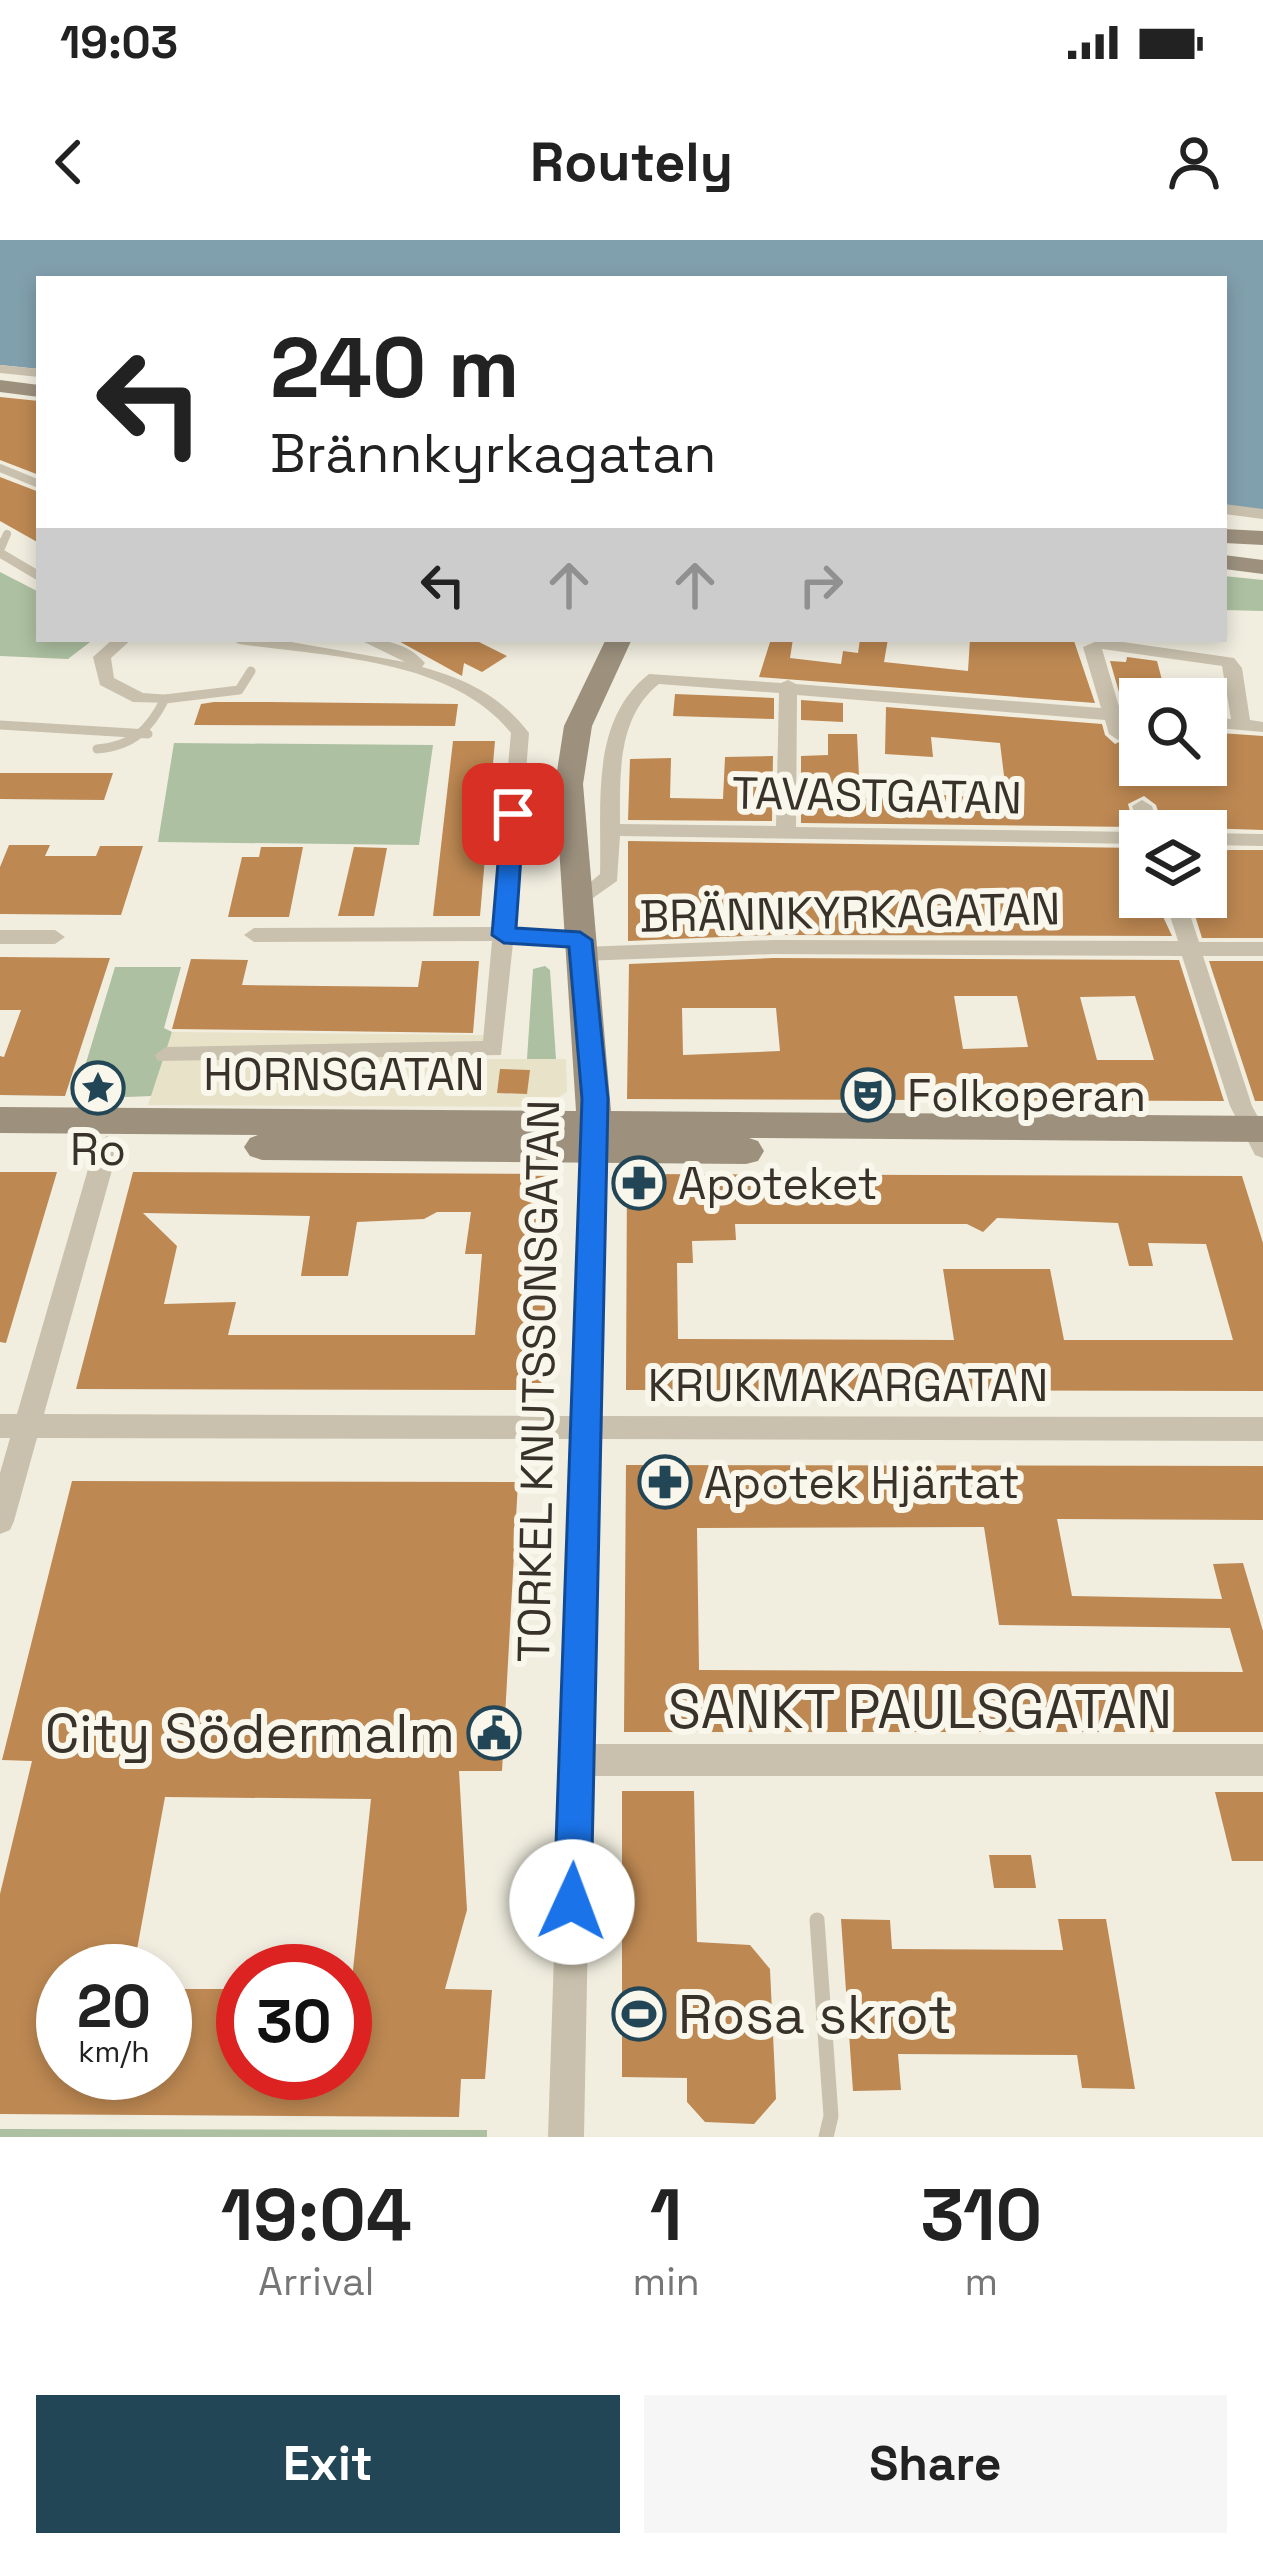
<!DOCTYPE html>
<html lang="en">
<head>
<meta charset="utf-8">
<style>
	:root { --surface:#fff; --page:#f6f6f6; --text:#222; --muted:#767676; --accent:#234657 }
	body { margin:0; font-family:"Space Grotesk",sans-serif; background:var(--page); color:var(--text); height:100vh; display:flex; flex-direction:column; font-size:45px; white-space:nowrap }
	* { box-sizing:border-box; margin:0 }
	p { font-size:39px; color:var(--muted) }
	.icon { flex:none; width:66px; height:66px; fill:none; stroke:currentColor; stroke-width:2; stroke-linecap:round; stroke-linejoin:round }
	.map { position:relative; height:1897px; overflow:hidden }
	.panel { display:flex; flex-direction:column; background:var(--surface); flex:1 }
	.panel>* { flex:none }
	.banner { position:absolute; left:36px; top:36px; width:1191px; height:366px; border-radius:0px; box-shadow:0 6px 18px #0003; background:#fff; color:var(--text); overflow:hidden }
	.fabs { position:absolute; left:1119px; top:438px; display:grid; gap:24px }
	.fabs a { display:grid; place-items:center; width:108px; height:108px; border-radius:0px; background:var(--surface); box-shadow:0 6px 18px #0003; font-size:60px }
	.speed { position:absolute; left:36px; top:1704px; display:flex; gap:24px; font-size:60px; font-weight:700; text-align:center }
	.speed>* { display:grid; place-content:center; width:156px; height:156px; border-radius:50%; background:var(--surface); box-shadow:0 6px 18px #0003; line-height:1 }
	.speed small { font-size:30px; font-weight:400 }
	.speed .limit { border:18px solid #d22; background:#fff; color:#111 }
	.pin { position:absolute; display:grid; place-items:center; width:102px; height:102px; color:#fff; margin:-51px; border-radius:24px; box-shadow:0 6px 18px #0006 }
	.me { position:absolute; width:132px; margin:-66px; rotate:2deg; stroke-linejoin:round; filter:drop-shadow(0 0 9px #0008) }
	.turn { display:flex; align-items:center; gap:42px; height:252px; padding:0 36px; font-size:54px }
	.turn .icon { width:156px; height:156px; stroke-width:2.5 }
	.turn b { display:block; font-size:84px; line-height:102px }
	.lanes { display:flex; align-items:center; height:114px; padding:0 36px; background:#0003; justify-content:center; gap:60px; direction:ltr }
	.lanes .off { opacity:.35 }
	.eta { display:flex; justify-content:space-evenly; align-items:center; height:204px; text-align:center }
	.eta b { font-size:72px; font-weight:700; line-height:84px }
	.primary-button { display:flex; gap:24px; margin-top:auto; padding:24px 36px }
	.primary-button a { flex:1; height:138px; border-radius:0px; background:var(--accent); color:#fff; font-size:48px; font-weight:700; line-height:138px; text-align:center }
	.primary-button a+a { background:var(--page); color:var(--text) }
	.status { display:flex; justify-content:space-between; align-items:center; height:84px; padding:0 60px; background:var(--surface); direction:ltr }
	.status svg { height:33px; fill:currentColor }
	header { display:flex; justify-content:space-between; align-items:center; height:156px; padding:0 36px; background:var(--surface); font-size:54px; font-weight:700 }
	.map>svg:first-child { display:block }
	.green { fill:#adc0a1 }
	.plaza { fill:#e8e2c8 }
	.water { fill:#81a0ad }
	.building { fill:#bd8852; fill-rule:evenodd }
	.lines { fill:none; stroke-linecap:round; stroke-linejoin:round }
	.lane-far2 { stroke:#c9c1ad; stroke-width:8 }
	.lane-far1 { stroke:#c9c1ad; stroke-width:9 }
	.lane { stroke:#c9c1ad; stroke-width:15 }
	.street { fill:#c9c1ad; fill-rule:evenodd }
	.secondary { fill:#9d917e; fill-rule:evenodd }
	.route { fill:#1a73e8; stroke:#114b97; stroke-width:3 }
	.labels { text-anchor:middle; stroke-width:12; stroke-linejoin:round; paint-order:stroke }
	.street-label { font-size:45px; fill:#38322b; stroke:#f9f7ec }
	.poi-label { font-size:45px; fill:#38322b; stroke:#f9f7ec; text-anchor:start }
	.near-street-label { font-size:54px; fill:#38322b; stroke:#f9f7ec }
	.near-poi-label { font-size:54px; fill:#38322b; stroke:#f9f7ec; text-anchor:end }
</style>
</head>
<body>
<div class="status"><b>19:03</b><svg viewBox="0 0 49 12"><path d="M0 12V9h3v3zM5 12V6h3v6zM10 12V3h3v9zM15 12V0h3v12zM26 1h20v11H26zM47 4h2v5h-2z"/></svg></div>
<header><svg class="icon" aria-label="back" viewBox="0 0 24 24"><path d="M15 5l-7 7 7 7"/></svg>Routely<svg class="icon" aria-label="person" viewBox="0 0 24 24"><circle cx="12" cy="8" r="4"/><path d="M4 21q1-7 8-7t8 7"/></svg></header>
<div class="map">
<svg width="1263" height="1897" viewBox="0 0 1263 1897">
	<rect width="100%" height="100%" fill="#f1eee0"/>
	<g class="green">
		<polygon points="0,332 39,352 39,399 94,399 68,419 0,416"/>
		<polygon points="1224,336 1263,340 1263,371 1224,370"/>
		<polygon points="174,503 433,505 419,605 158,602"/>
		<polygon points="545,726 550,730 556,819 527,819 533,729"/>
		<polygon points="115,727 181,727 164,788 172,792 156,852 152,856 75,859"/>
		<polygon points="0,1889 11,1889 487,1890 487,1897 0,1897"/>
	</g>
	<polygon class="plaza" points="172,792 484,795 483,819 566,819 567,852 544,867 148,865"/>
	<polygon class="water" points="0,0 1263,0 1263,270 1224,266 1224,39 39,39 39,129 0,125"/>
	<g class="building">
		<polygon points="0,157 39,161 39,235 0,220"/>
		<polygon points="0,237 39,252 39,303 0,281"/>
		<polygon points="395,399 473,399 507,416 482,432 464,423 462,436"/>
		<polygon points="771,399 793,399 790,418 841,424 843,411 858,413 860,399 888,399 884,422 968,431 970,399 1074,401 1095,463 759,437"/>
		<polygon points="1127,417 1157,421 1167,459 1140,459 1140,467 1123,466 1110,421 1126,422"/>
		<polygon points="675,454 774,458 774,479 673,476"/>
		<polygon points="801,460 843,463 843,482 801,480"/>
		<polygon points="214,462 269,462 458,464 455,486 194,485 201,464"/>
		<polygon points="886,467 1102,484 1105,495 1115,504 1131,496 1129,486 1140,486 1140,525 1206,525 1206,492 1263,496 1263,590 1171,587 1162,583 1156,565 1144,556 1128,564 1134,587 801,583 801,516 828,515 828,494 857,494 860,558 919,559 918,553 1007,560 1000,503 931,497 933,517 885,514"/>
		<polygon points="453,501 495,501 480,676 433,676"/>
		<polygon points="773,516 772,581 628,580 630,519 671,518 670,558 723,559 725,517"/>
		<polygon points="0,533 113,533 104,560 0,559"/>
		<polygon points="628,601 1140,608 1140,657 1154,657 1172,696 773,695 628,701"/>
		<polygon points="9,605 50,605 45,616 96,616 100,606 143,606 121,675 0,674 0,627"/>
		<polygon points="261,607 303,607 289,677 228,677 242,617 259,617"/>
		<polygon points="354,607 387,608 374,676 338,676"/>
		<polygon points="1206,610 1263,610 1263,698 1202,698 1193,669 1206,669"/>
		<polygon points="0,717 110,718 65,856 0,855 0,816 4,817 21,770 0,770"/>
		<path d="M773 718 1179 720 1224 861 627 859 629 724ZM954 756H1017L1028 807 963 809ZM1135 756 1154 820H1097L1080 757ZM682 768H776L780 811 683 815Z"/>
		<polygon points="191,719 248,720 242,745 418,747 422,721 479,721 473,793 172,789"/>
		<polygon points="1209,721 1263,721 1263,861 1255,861"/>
		<polygon points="500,829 530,830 527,854 497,853"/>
		<polygon points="0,932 57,932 6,1103 0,1102"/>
		<path d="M133 932 551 934 541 1150 76 1149ZM437 972H471L465 1014H482L475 1095H228L236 1062 164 1064 177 1006 143 973 310 976 301 1036H348L357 982 424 979Z"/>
		<path d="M627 934 1242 936 1263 1003V1151L626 1150ZM997 978 1118 983 1129 1026H1153L1148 1003 1206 1004 1233 1100H1064L1050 1029H943L954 1100 678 1099 677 1023H693L692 1001 736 1000 735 984H967L983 992Z"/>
		<path d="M626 1225 1263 1226V1280L1057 1279 1072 1356 1222 1359 1213 1324 1243 1323 1263 1391V1492H624ZM984 1287 999 1385 1230 1388 1243 1432 699 1430 697 1288Z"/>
		<path d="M72 1241 518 1242 502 1531H459L467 1670 445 1749 492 1750 485 1839H461L459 1877 0 1874V1654L32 1521 2 1520ZM165 1557 371 1559 351 1749H345V1833H243V1749H165V1833H63V1731H133Z"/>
		<polygon points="622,1551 694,1551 697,1702 750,1705 770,1729 776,1859 754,1884 705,1882 687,1862 687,1838 622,1837"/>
		<polygon points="1215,1552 1263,1552 1263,1621 1232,1621"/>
		<polygon points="989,1615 1031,1615 1036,1648 994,1648"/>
		<polygon points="841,1679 890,1680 892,1709 1063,1710 1058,1679 1106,1679 1135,1849 1082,1848 1077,1815 898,1814 901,1850 853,1851"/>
	</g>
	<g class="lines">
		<g class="lane-far2">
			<polyline points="0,228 39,244"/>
			<polyline points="2,305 7,294"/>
		</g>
		<g class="lane-far1">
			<polyline points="0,309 3,302"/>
			<polyline points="0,313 39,336"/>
			<polyline points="0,485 148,494"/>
			<path d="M97 509C133 506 149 490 165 459L239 450 251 431"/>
		</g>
		<polyline class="lane" points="817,1680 831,1876 826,1897"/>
		<g class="street">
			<polygon points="0,125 39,129 39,137 0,133"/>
			<polygon points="1224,264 1263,269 1263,279 1224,274"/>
			<polygon points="113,399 132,399 111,418 114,438 143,453 171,455 171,463 133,462 100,445 93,417"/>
			<path d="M230 399H274L405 422 358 399C384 399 408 403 425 423L422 427C466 439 501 456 529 493L514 689 580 693 590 700 580 707 513 703 501 815 158 821 155 815 166 807 483 801 492 701 254 702 244 695 254 688 493 687 511 493C451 418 327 417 239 404Z"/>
			<path d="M1102 399 1234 418 1242 428 1250 480 1263 482V492L1206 487V477L1231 479 1222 426 1102 409 1120 470 1140 472V482L1123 481 1127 494 1118 500 1109 494 1105 480 797 455 796 587 1140 592V604L620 596 617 641 576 670 566 663 600 634C602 565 589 481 649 434L781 443 788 440 796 444 1101 468 1083 407ZM659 444 779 453 776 586 620 584C620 535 617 477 659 444Z"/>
			<polygon points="1142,560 1152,566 1160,591 1140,591 1132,566"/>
			<polygon points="1206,593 1263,594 1263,606 1206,605"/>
			<polygon points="1164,657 1184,657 1199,702 1263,702 1263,716 1203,716 1252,866 1263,886 1263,918 1255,915 1230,866 1182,716 773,714 582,721 571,714 582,707 773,700 1178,701"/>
			<polygon points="0,690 55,690 65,697 55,704 0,704"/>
			<polygon points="107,896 119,905 44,1174 572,1176 580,911 592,902 604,911 598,1176 1263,1177 1263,1201 598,1199 592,1504 1263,1504 1263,1536 591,1536 584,1897 548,1897 571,1199 37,1198 14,1281 10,1290 0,1294 0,1233 10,1198 0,1198 0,1174 17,1174 95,905"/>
		</g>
		<g class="secondary">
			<polygon points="0,140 39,145 39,157 0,152"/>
			<polygon points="1224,289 1263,291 1263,305 1224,303"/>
			<polygon points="1224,315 1263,320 1263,334 1224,329"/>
			<polygon points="606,399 632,399 592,486 583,544 611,871 1263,876 1263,902 749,898 758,901 764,911 758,921 746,924 262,920 250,916 244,907 250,898 258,895 0,893 0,867 576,871 555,544 564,486"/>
		</g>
	</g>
	<polygon class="route" points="513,567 524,574 516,688 580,692 592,700 608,859 591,1662 586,1675 572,1680 559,1675 554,1662 582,859 569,707 504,703 492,695 502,574"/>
	<defs>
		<g id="sight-ring" transform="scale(2.7)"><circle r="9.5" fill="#f9f7ec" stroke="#234657" stroke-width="1.5"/><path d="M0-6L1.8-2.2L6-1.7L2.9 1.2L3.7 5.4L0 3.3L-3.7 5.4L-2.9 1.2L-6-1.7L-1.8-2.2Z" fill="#234657"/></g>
		<g id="theatre-ring" transform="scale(2.7)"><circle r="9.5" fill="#f9f7ec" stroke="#234657" stroke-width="1.5"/><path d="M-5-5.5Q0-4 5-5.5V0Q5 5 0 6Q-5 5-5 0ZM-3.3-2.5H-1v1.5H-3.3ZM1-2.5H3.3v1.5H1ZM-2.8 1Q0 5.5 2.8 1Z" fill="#234657"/></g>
		<g id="pharmacy-ring" transform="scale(2.7)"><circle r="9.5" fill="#f9f7ec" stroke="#234657" stroke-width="1.5"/><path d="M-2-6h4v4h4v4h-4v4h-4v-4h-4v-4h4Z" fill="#234657"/></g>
		<g id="civic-ring" transform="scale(2.7)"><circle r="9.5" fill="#f9f7ec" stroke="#234657" stroke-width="1.5"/><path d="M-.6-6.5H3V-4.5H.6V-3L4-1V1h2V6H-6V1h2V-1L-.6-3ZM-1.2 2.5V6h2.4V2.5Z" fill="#234657"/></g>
		<g id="stadium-ring" transform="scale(2.7)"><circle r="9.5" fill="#f9f7ec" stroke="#234657" stroke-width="1.5"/><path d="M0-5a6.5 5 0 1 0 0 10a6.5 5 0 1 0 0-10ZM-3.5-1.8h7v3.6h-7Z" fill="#234657"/></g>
	</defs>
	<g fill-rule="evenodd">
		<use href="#sight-ring" x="98" y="848"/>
		<use href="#theatre-ring" x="868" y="855"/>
		<use href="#pharmacy-ring" x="639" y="943"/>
		<use href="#pharmacy-ring" x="665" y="1242"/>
		<use href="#civic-ring" x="494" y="1493"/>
		<use href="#stadium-ring" x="639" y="1774"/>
	</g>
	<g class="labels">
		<g class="street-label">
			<text transform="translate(877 555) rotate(1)" y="16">TAVASTGATAN</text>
			<text transform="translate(850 672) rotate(-1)" y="16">BRÄNNKYRKAGATAN</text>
			<text x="344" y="850">HORNSGATAN</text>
			<text transform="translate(538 1141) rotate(-89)" y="16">TORKEL KNUTSSONSGATAN</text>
			<text x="848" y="1161">KRUKMAKARGATAN</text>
		</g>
		<g class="poi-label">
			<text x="907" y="871">Folkoperan</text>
			<text x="98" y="925" text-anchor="middle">Ro</text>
			<text x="678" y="959">Apoteket</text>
			<text x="704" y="1258">Apotek Hjärtat</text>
		</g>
		<g class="near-street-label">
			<text x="920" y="1488">SANKT PAULSGATAN</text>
		</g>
		<g class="near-poi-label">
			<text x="455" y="1512">City Södermalm</text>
			<text x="678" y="1793" text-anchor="start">Rosa skrot</text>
		</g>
	</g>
</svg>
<div class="fabs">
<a><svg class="icon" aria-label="search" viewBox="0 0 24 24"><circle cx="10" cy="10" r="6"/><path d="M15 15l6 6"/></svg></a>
<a><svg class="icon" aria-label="layers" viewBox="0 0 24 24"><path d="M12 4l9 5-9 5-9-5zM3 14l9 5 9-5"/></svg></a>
</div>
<div class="speed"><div>20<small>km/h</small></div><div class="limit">30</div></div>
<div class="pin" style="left:513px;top:574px;background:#d93025"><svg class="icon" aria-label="arrive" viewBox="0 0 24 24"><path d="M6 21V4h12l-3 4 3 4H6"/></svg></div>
<svg class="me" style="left:572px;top:1662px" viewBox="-20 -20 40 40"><circle r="19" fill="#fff"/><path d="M0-13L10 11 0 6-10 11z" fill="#1a73e8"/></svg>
<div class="banner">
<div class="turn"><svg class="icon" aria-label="left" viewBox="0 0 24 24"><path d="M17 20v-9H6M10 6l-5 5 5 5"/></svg><div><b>240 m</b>Brännkyrkagatan</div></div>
<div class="lanes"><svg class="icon" aria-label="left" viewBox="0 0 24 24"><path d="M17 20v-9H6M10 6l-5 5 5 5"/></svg><svg class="icon off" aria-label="ahead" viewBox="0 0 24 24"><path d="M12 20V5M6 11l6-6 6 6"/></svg><svg class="icon off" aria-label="ahead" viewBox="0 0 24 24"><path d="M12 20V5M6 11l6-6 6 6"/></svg><svg class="icon off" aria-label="right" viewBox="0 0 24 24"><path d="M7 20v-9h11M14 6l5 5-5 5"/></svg></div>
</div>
</div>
<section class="panel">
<div class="eta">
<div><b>19:04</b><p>Arrival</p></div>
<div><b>1</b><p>min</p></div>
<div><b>310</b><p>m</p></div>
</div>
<div class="primary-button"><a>Exit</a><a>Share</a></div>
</section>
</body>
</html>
